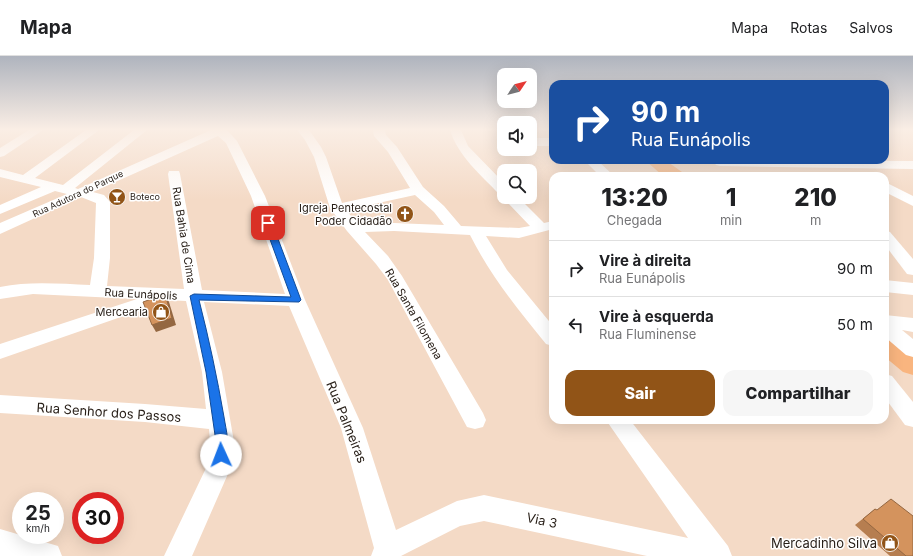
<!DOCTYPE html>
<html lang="pt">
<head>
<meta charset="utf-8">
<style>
	:root { --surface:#fff; --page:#f6f6f6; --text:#202124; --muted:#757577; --line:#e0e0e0; --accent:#915417 }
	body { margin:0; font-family:Inter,sans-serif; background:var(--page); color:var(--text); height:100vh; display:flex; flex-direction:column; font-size:15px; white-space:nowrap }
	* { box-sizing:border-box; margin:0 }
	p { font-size:13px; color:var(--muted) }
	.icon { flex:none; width:22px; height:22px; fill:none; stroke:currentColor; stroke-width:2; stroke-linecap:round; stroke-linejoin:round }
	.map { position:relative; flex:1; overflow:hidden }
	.side { position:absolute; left:549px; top:116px; width:340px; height:252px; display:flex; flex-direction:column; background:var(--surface); border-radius:12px; box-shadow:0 4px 16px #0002 }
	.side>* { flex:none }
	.banner { position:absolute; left:549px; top:24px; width:340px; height:84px; border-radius:12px; box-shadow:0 4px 16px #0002; background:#1a4fa0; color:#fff; overflow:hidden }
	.needle { width:26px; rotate:55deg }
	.fabs { position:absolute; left:497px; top:12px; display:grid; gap:8px }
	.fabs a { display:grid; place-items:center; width:40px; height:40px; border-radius:8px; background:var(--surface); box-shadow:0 4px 16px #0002; font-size:20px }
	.speed { position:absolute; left:12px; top:436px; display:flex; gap:8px; font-size:20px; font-weight:700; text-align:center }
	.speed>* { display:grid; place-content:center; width:52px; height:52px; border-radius:50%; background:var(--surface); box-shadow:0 4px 16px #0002; line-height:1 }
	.speed small { font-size:10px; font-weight:400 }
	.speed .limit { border:6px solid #d22; background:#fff; color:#111 }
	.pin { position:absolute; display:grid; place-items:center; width:34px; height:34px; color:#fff; margin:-17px; border-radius:8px; box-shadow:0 2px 6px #0006 }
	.me { position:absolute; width:44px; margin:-22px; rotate:358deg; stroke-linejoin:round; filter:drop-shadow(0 0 3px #0008) }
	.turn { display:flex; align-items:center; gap:14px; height:84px; padding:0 16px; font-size:18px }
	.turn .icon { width:52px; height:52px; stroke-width:2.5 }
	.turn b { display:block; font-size:28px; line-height:34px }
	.eta { display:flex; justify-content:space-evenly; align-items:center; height:68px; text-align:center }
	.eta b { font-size:24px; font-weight:800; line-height:28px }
	.action { display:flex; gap:8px; margin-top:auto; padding:8px 16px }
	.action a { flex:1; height:46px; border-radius:12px; background:var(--accent); color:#fff; font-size:16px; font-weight:800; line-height:46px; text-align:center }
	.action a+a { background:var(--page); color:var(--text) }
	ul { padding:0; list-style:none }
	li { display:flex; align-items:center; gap:12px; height:56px; padding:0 16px; border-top:1px solid var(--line) }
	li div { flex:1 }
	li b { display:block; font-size:15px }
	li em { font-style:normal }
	header { display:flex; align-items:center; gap:24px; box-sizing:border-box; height:56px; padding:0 20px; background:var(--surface); border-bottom:1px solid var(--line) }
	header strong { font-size:19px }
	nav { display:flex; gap:22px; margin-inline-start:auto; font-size:14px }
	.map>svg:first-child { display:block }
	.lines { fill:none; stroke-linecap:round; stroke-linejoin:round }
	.river { fill:#f9b57f; fill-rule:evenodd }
	.street { fill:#fff; fill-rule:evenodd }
	.wall { fill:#b67e50 }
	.shaded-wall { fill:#946741 }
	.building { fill:#d4935d; stroke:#946741 }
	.route { fill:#1a73e8; stroke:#114b97 }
	.labels { text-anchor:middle; stroke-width:3; stroke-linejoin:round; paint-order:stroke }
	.far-street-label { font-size:9px; fill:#261d16; stroke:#fff }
	.far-poi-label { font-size:9px; fill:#261d16; stroke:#fff; text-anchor:start }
	.poi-label { font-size:11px; fill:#261d16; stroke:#fff; text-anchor:end }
	.street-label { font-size:11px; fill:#261d16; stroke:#fff }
	.near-street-label { font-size:13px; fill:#261d16; stroke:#fff }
	.near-poi-label { font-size:13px; fill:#261d16; stroke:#fff; text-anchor:end }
</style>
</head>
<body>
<header>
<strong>Mapa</strong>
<nav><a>Mapa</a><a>Rotas</a><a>Salvos</a></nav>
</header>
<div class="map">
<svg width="913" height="500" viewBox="0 0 913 500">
	<rect width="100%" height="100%" fill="#f4dac6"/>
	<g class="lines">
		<g class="river">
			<polygon points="645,104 665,104 682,116 684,120 663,120"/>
			<polygon points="885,276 895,279 913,292 913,319 903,316 885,301"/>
		</g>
		<g class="street">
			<polygon points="29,74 43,74 4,100 0,101 0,92"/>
			<path d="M86 74H99L35 122 63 129 134 74H147L75 132 78 133 211 74H227L237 85 265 140 305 244 363 372 396 474 457 445 484 439 688 482 606 364H630L728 490 732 500H647L484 465 460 470 401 500H371L374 492 341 372 289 250 204 246 222 316 234 386 231 411 192 500H164L207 410 210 386 209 373 145 366 0 357V339L145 348 206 353 202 316 186 245 166 244 164 246 0 303V288L137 243 33 238 0 243V231C30 225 60 228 90 229L94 202 96 147 81 141 0 178V167L67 138 55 135 0 158V149L41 131 0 121V113L23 119ZM218 80 226 87 251 140 285 238 202 234 180 118 179 115H169L168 118 184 233 107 230 110 202V146L104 139 93 136Z"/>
			<path d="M297 74H309L321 91 326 101 342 147 410 132 388 96 374 80 373 74H385L386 79 397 91 423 131 444 150 461 170 519 172 530 170 505 144 503 141 504 140V141H518L544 167 553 165V173L519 182 486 180 507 214 553 270V290L546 288C518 254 490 219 470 179L394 175 365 176 388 200 402 220 483 357 486 364 483 371 475 373 467 371 388 224 376 208 347 175 330 152 314 101 305 84ZM415 139 434 156 444 169 394 167H357L346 154Z"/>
			<path d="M450 74H461L468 90 504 127V139L499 138C481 119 458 100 450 74Z"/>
			<rect x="530" y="82" width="23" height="8"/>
			<polygon points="584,104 597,104 614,120 600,120"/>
			<polygon points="715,104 913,105 913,113 720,110 716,109 714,106"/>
			<polygon points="885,126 913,140 913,150 885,136"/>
			<polygon points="885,174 890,176 913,203 913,219 907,218 885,189"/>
			<polygon points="885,224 913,227 913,239 885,236"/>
			<polygon points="885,259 913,262 913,276 902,274 913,283 913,301 906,299 885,281"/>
			<polygon points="885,318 892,320 913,346 913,371 905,369 885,342"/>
			<polygon points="0,473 58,490 62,500 0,500"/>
		</g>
	</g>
	<polygon class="wall" points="875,453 913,500 890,500 855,469"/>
	<polygon class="shaded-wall" points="165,238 169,246 176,269 156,276 152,269"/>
	<g class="building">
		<polygon points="165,238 172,262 152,269 143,246"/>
		<polygon points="891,443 913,460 913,500 906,500 863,463 875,453 877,454"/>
	</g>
	<linearGradient id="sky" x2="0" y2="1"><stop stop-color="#afb4be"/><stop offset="0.51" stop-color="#faeee5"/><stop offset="1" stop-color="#faeee5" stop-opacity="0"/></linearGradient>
	<rect width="913" height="144" fill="url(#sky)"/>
	<path class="route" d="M265 165H271L272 167 301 244 299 246 199 244C209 283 217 321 224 361 226 374 231 391 225 403L221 405 217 403 215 399 216 386 206 316 190 240 194 238 291 241 264 167Z"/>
	<defs>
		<g id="bar-disc" transform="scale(0.9)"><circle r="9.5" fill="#915417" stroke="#fff"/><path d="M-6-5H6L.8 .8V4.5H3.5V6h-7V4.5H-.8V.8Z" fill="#fff"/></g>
		<g id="church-disc" transform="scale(0.9)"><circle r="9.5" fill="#915417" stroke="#fff"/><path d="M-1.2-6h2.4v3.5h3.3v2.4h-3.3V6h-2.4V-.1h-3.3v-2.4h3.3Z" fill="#fff"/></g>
		<g id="shop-disc" transform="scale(0.9)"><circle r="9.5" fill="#915417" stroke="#fff"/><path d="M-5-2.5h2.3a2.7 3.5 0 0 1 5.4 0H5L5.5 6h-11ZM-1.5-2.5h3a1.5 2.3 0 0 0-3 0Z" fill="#fff"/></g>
	</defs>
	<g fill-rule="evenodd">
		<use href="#bar-disc" x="117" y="141"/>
		<use href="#church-disc" x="405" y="158"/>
		<use href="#shop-disc" x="161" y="256"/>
		<use href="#shop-disc" x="890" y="487"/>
	</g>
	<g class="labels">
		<g class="far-street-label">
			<text transform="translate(78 138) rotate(-25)" y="3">Rua Adutora do Parque</text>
		</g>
		<g class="far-poi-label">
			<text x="130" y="144">Boteco</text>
		</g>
		<g class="poi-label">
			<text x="392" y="156">Igreja Pentecostal<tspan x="392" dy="13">Poder Cidadão</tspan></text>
			<text x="148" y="260">Mercearia</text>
		</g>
		<g class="street-label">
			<text transform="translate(184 179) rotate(81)" y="4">Rua Bahia de Cima</text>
			<text transform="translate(141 238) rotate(3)" y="4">Rua Eunápolis</text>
			<text transform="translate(414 258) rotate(60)" y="4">Rua Santa Filomena</text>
		</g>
		<g class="near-street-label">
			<text transform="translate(109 356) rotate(4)" y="5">Rua Senhor dos Passos</text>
			<text transform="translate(347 366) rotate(68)" y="5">Rua Palmeiras</text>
			<text transform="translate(542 464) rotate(12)" y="5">Via 3</text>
		</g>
		<g class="near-poi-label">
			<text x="877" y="492">Mercadinho Silva</text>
		</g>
	</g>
</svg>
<div class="fabs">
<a><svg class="needle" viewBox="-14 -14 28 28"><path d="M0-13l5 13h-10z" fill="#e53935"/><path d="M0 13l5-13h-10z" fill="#757577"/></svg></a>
<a><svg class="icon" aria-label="sound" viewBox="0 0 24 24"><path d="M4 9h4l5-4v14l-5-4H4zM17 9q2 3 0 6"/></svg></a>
<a><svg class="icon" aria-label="search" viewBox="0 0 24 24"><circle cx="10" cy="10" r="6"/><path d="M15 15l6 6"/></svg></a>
</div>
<div class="speed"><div>25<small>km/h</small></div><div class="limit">30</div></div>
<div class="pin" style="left:268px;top:167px;background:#d93025"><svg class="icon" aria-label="arrive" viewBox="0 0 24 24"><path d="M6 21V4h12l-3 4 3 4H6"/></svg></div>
<svg class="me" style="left:221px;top:399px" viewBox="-20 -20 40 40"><circle r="19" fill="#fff"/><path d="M0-13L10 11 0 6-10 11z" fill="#1a73e8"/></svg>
<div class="banner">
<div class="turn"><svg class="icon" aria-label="right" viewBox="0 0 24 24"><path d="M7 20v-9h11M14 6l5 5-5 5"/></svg><div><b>90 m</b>Rua Eunápolis</div></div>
</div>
<section class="side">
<div class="eta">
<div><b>13:20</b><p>Chegada</p></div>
<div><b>1</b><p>min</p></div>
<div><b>210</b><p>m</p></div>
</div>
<ul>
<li><svg class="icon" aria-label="right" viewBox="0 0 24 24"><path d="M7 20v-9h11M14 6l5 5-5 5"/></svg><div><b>Vire à direita</b><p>Rua Eunápolis</p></div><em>90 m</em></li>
<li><svg class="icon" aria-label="left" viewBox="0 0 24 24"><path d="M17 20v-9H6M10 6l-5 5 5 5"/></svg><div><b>Vire à esquerda</b><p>Rua Fluminense</p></div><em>50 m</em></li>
</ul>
<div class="action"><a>Sair</a><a>Compartilhar</a></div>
</section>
</div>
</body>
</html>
